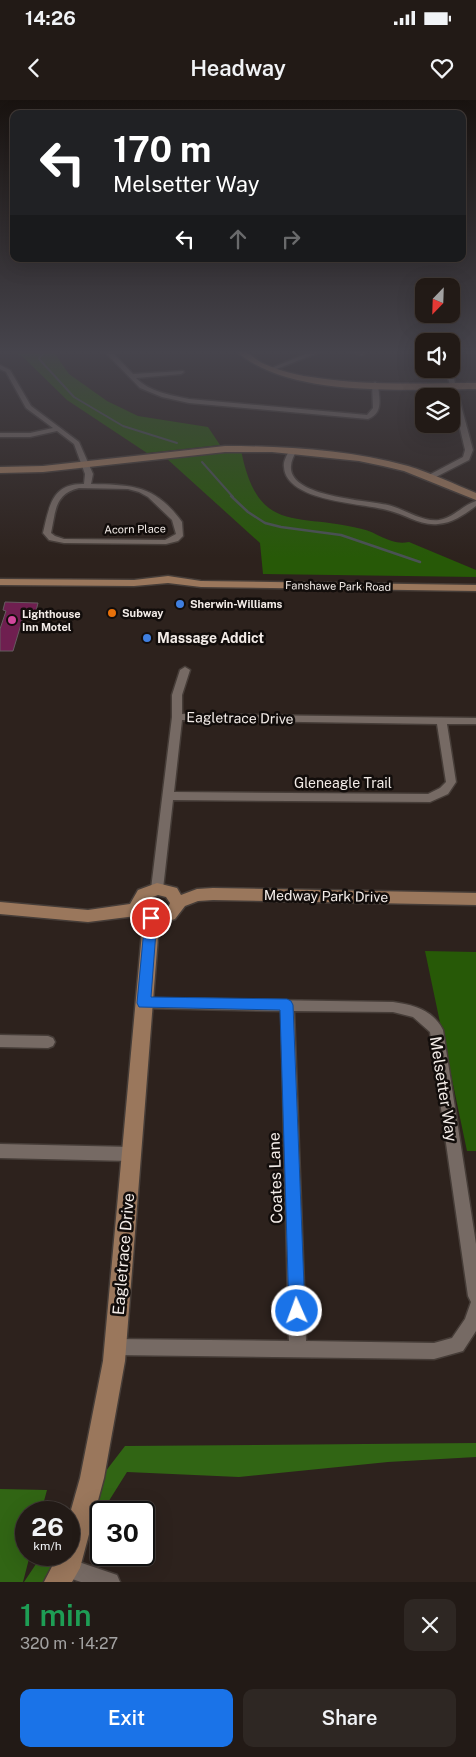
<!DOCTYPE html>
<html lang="en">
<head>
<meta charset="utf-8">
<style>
	:root { --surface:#221a16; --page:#2e2723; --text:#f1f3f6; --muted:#a2a1a1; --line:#3f3835; --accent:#1a73e8 }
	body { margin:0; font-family:"Public Sans",sans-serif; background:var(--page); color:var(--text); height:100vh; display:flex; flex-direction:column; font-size:19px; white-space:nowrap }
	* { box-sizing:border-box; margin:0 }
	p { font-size:16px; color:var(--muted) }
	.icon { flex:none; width:28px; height:28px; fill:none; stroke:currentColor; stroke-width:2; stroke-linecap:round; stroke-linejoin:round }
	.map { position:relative; height:1482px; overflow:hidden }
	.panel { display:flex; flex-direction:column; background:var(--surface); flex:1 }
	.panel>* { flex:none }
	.hud { position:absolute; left:10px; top:10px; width:456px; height:152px; border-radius:10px; box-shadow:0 5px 20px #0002,0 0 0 1px var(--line); background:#202124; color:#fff; overflow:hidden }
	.needle { width:32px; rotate:203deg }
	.controls { position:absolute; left:415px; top:178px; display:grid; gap:10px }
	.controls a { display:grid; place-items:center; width:45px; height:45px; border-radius:10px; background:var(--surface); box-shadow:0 5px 20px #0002,0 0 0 1px var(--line); font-size:25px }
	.speed { position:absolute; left:15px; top:1401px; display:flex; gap:10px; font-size:25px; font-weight:700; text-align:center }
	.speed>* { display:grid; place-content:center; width:65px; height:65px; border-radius:50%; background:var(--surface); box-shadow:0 5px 20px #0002,0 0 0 1px var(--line); line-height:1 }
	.speed small { font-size:12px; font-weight:400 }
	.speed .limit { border:2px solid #111; border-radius:8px; background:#fff; color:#111 }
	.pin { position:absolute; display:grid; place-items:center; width:42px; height:42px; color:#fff; margin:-21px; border:2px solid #fff; border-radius:50%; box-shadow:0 1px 5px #0007 }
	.me { position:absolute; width:55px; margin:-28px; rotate:358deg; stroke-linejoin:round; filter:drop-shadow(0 0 4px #0008) }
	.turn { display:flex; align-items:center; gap:18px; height:105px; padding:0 20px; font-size:22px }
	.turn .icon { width:65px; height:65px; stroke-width:2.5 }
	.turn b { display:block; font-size:35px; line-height:42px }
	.lanes { display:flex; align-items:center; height:48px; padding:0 20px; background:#0003; justify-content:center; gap:25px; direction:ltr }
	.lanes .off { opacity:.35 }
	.round { display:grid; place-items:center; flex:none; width:52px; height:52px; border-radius:10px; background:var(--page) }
	.overview { display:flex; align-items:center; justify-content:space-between; height:85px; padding:0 20px }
	h1 { font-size:30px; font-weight:600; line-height:38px; color:#1e9e55 }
	.primary-button { display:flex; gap:10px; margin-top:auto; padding:10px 20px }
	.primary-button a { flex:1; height:58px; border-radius:10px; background:var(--accent); color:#fff; font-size:20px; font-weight:600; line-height:58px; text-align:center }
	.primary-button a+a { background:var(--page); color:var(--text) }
	.status { display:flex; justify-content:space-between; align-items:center; height:35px; padding:0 25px; background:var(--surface); direction:ltr }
	.status svg { height:14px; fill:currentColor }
	header { display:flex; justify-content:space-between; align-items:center; height:65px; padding:0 20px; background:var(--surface); font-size:22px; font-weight:600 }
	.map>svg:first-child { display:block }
	.green { fill:#275907 }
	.forest { fill:#316514 }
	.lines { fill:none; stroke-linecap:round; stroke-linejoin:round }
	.stream-far1 { stroke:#4a5254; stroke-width:2 }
	.stream { stroke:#4a5254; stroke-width:2.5 }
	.building { fill:#6f1f50; stroke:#665a60 }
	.street-casing { stroke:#463d38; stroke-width:3 }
	.secondary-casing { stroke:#463d38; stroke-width:3 }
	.street { fill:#766a64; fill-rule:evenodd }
	.secondary { fill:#9a775c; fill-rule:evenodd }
	.route { fill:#1a73e8; stroke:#114b97 }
	.shop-dot { fill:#3f7fe0; stroke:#120d0b; stroke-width:2 }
	.food-dot { fill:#e8710a; stroke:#120d0b; stroke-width:2 }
	.hotel-dot { fill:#d1479c; stroke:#120d0b; stroke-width:2 }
	.labels { text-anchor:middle; stroke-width:5; stroke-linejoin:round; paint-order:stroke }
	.far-street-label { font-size:11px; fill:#f3ece8; stroke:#120d0b }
	.far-poi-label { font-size:11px; font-weight:bold; fill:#f3ece8; stroke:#120d0b; text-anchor:start }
	.poi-label { font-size:14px; font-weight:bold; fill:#f3ece8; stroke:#120d0b; text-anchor:start }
	.street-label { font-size:14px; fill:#f3ece8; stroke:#120d0b }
	.near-street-label { font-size:16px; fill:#f3ece8; stroke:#120d0b }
</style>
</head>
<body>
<div class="status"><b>14:26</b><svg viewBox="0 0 49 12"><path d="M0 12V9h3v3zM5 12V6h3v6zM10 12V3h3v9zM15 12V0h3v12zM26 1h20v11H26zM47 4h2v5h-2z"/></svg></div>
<header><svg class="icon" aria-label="back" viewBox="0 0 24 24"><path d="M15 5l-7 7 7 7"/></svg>Headway<svg class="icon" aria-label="heart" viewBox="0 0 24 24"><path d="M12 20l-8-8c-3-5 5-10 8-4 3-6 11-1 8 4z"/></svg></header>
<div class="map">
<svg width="476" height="1482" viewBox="0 0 476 1482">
	<rect width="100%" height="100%" fill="#2d221d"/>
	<g class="green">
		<polygon points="5,250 46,250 55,254 69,274 107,301 138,316 208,327 220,345 147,353 67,300 23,257"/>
		<path d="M241 350C258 436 296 412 362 429 379 433 391 446 409 442L476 470V477L263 474 260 443 166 358Z"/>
		<polygon points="425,851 476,852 476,1051 467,1051"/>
	</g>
	<g class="forest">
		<polygon points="476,1343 476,1357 388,1362 239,1377 127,1372 85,1439 70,1482 24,1482 42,1455 69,1455 69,1419 125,1346"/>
		<polygon points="0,1389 47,1390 41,1412 26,1412 26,1455 30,1455 23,1482 0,1482"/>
	</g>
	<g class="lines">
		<g class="stream-far1">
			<polyline points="34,250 43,253 39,259 74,297 123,326 177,343"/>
			<polyline points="202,362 233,397"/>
		</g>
		<polyline class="stream" points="231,396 248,412 265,423 281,427 341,435 420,462"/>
	</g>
	<polygon class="building" points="5,502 38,503 36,511 25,511 13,551 0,551 0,529 6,511 3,510"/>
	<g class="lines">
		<g class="street-casing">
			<g id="street">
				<path d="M103 250H110L133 274 183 271 184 272 181 274 136 278C150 292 170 295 189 299L367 315 373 308 372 284 375 282 378 284C379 298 384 313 368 319L189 303 162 297 140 288Z"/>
				<polygon points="315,250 325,250 274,270 269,269"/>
				<polygon points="345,250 359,250 365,253 362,255"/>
				<path d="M0 265 10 270 31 306 79 342 93 374 91 384C133 385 155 385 182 422L183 436 178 441 166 444 64 443 49 440 43 433C49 408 51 383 84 384L85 374 74 344 57 331 30 337H0V333H30L53 328 26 308 6 272 0 269ZM79 388 128 389 139 392 148 397 172 420 176 434 165 440 64 439 55 436 51 433C56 411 54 394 79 388Z"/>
				<polygon points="451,268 473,350 469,360 430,380 426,378 427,376 463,357 465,350 446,269"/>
				<path d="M290 350 296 351C294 356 291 361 291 366 288 397 367 400 388 405 405 409 421 422 439 420 453 418 463 405 476 401V406C465 414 453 423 438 424 420 426 405 414 387 410 363 403 286 402 284 367 283 362 287 354 290 350Z"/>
				<path d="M185 567 190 570 182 595V614L476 618V624H447L456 682 448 694 430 702 173 700 163 789 161 792H153L151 789 172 617V595L180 570ZM182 620 437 624 446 682 440 688 428 694 174 692Z"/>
				<path d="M144 898 393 902C414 905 433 910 443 930L476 1144V1231L463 1251 434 1259 115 1255 109 1253 107 1247 109 1241 115 1239 289 1241 281 911 144 908 139 907 138 903 139 899ZM294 911 393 912 413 917 430 932 468 1196 471 1202 465 1219 452 1238 434 1243 306 1241Z"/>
				<polygon points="0,935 48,936 53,938 55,942 53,946 48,948 0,947"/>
				<polygon points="0,1044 131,1047 136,1049 138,1054 136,1059 131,1061 0,1058"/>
				<polygon points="67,1458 117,1475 120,1482 81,1482 60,1475 57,1468 60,1461"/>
			</g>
		</g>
		<g class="secondary-casing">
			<g id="secondary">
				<path d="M235 250C248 250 252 257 262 263 279 271 300 276 318 278 370 286 424 283 476 283V289C409 289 287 299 235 250Z"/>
				<path d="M225 346C286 346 349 350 408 366 431 373 454 384 476 393V400L404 371 383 366 359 361 272 352H225L43 372 0 373V367L43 366Z"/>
				<polygon points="168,476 201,481 476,485 476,491 201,487 168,483 134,486 0,485 0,479 134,480"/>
				<path d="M157 783 177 788 181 795 197 789 213 788 476 793V805L213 800 198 801 185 806 175 819 159 824 125 1261 104 1378 80 1468 72 1482H44L58 1455H69V1417L80 1378 103 1261 143 821 138 819 136 816 88 822 0 814V802L88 810 130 804 138 790ZM158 795 166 797 170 803 168 808 163 811H150L146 805 150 798Z"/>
			</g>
		</g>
		<use href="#street" class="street"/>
		<use href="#secondary" class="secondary"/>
	</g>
	<linearGradient id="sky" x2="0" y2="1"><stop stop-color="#191310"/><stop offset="0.55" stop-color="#46444c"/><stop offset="1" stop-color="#46444c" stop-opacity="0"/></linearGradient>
	<rect width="476" height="458" fill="url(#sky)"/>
	<polygon class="route" points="151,813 155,814 157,818 151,897 287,899 291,901 293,905 305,1211 303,1217 297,1219 291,1217 289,1211 280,910 139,907 137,903 145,818 147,814"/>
	<g class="shop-dot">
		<circle cx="180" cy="504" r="5"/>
		<circle cx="147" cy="538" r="5"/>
	</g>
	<circle class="food-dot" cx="112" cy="513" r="5"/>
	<circle class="hotel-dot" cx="12" cy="520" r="5"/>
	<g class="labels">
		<g class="far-street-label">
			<text transform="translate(135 429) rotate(-1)" y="4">Acorn Place</text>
			<text transform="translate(338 486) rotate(1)" y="4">Fanshawe Park Road</text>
		</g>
		<g class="far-poi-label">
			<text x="190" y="508">Sherwin-Williams</text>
			<text x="122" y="517">Subway</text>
			<text x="22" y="518">Lighthouse<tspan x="22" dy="13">Inn Motel</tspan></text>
		</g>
		<g class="poi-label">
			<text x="157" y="543">Massage Addict</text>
		</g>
		<g class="street-label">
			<text transform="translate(240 618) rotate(1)" y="5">Eagletrace Drive</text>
			<text x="343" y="688">Gleneagle Trail</text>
			<text transform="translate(326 796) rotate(1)" y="5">Medway Park Drive</text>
		</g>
		<g class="near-street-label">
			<text transform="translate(444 989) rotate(81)" y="6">Melsetter Way</text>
			<text transform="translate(275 1078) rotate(-92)" y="6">Coates Lane</text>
			<text transform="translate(123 1154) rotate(-85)" y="6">Eagletrace Drive</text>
		</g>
	</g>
</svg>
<div class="controls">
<a><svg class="needle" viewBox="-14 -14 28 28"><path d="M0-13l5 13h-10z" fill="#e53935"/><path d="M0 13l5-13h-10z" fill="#a2a1a1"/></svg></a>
<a><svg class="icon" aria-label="sound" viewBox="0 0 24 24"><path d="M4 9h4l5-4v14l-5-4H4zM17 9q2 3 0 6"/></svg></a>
<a><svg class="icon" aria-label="layers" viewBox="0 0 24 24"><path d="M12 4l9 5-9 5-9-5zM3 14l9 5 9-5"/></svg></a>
</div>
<div class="speed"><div>26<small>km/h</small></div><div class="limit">30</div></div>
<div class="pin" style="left:151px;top:818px;background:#d93025"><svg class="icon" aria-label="arrive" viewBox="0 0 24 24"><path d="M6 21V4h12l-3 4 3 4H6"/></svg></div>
<svg class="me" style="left:297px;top:1211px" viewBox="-20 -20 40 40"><circle r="17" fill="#1a73e8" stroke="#fff" stroke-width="3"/><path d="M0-11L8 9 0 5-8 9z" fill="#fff"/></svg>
<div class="hud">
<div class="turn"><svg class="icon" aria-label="left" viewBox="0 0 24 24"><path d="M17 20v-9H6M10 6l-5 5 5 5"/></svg><div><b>170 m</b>Melsetter Way</div></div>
<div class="lanes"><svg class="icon" aria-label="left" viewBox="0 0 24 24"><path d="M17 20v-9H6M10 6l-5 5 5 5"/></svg><svg class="icon off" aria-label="ahead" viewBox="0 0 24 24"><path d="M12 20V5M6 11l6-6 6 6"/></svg><svg class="icon off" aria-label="right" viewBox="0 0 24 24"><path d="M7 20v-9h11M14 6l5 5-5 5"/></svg></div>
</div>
</div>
<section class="panel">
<div class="overview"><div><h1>1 min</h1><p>320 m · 14:27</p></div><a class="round"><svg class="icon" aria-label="close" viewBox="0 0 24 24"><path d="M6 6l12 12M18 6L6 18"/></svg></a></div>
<div class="primary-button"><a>Exit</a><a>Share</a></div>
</section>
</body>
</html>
